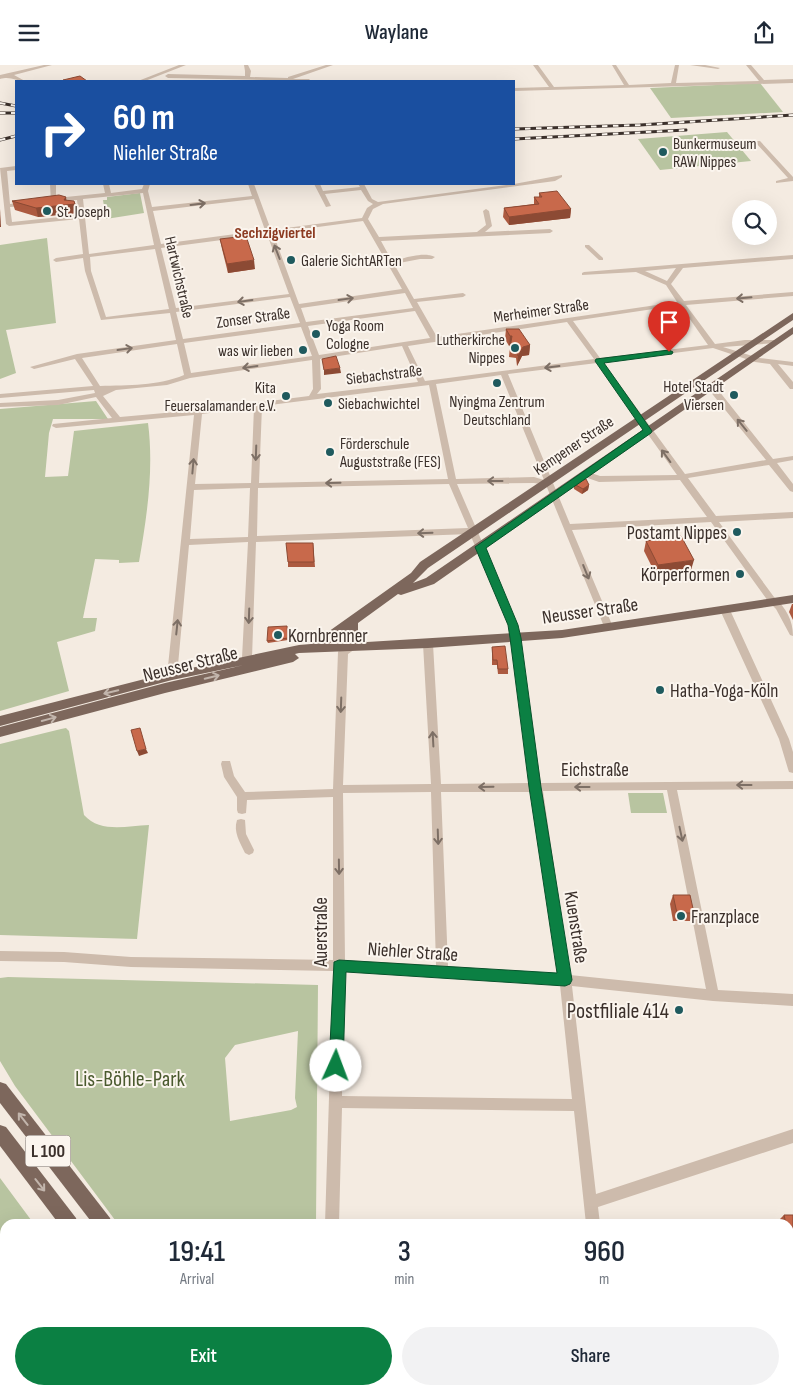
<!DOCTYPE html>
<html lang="en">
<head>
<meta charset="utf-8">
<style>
	:root { --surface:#fff; --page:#f2f2f3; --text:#1f2937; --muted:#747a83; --accent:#0b8043 }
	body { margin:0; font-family:"Sofia Sans Condensed",sans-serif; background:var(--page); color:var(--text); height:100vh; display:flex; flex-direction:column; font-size:19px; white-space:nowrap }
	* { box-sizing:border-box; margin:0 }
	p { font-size:16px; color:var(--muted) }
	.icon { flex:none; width:28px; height:28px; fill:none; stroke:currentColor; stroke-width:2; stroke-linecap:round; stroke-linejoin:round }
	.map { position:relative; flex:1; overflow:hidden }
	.drawer { position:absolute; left:0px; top:1154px; width:794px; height:176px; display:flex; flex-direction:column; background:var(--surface); border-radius:15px 15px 0 0; box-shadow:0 5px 20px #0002 }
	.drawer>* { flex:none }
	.hud { position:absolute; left:15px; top:15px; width:500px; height:105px; border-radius:0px; box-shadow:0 5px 20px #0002; background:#1a4fa0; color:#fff; overflow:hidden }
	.fabs { position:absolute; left:732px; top:135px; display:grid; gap:10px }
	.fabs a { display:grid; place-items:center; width:45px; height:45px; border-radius:50%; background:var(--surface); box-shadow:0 5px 20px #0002; font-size:25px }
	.pin { position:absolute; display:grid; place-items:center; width:42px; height:42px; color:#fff; margin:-51px -21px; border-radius:50% 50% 50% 0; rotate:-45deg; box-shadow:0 0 5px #0007 }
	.pin .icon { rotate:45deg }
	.me { position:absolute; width:55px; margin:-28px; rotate:2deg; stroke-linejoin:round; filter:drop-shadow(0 0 4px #0008) }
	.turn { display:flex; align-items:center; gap:18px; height:105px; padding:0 15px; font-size:22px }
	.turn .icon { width:65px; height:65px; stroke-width:2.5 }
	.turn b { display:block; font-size:35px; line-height:42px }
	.eta { display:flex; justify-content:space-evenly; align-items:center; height:85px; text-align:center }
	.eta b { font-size:30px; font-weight:600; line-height:35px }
	.primary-button { display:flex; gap:10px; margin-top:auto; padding:10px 15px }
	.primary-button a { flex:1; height:58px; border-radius:30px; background:var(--accent); color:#fff; font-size:20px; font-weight:600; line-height:58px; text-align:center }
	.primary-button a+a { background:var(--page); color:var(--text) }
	header { display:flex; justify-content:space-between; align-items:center; height:65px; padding:0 15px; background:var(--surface); font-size:22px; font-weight:600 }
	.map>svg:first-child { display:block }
	.green { fill:#b8c4a0; fill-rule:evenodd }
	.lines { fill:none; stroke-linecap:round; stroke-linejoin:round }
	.minor { fill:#cdbbac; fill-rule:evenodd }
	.major { fill:#7d675c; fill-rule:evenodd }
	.rail-casing { stroke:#3b302b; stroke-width:3 }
	.rail { stroke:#fbf5ee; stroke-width:2; stroke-dasharray:5.5; stroke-linecap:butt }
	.wall { fill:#ac5a40 }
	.shaded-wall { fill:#8c4a34 }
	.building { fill:#c8694b; stroke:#8c4a34 }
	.oneway { stroke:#7d6f65 }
	.oneway2 { stroke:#c2b5ac }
	.route { fill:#0b8043; stroke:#07532c }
	.poi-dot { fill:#1f5a5e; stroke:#fbf5ee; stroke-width:2 }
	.labels { text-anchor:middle; stroke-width:4; stroke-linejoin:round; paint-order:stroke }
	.far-poi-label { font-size:16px; fill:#3b302b; stroke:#fbf5ee; text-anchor:start }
	.far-neighbourhood-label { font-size:16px; font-weight:bold; fill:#8c3b22; stroke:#fbf5ee }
	.far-street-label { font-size:16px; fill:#3b302b; stroke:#fbf5ee }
	.shield { fill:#fbf5ee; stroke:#756b66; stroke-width:1 }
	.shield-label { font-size:18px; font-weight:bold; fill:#3b302b }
	.poi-label { font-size:19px; fill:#3b302b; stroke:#fbf5ee; text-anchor:start }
	.street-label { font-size:19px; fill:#3b302b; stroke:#fbf5ee }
	.near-poi-label { font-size:22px; fill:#3b302b; stroke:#fbf5ee; text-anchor:end }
	.near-park-label { font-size:22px; fill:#4a5a2e; stroke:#fbf5ee }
</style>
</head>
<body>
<header><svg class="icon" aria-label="menu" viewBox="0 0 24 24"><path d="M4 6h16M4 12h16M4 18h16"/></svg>Waylane<svg class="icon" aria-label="share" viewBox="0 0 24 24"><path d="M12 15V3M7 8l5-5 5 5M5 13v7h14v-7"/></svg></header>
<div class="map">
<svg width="793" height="1329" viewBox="0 0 793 1329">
	<rect width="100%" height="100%" fill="#f4ebe1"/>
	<g class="green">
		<polygon points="760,18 783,47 671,53 650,23"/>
		<polygon points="727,67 751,96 660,105 638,74"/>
		<polygon points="140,128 144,148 106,154 103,135 107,135 107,132"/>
		<polygon points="47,173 56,258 6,265 16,308 0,314 0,180"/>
		<path d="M96 336 108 354H53L49 368 45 412 68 411 74 366 148 358C154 404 147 451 139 497L119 498V495L95 494 83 553H97L95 566 57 577 69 626 0 646V344Z"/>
		<path d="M61 664 66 663 69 666 84 750C100 768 126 761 149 760L137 874 0 870V679Z"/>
		<polygon points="628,728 663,728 667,748 631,748"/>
		<path d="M8 912 318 920 316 1159H118L15 1021 0 996V913ZM298 966 295 1033 297 1042 291 1045 230 1056 225 993 235 980Z"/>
		<polygon points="0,1113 34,1159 5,1159 5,1325 114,1325 115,1329 0,1329"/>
		<rect x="191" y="1325" width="123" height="4"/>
	</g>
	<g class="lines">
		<g class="minor">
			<path d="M44 0H52L14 10 25 16C15 16 11 11 0 14V10Z"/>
			<polygon points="179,0 186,0 145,16 138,16"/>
			<polygon points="244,0 248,0 251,6 250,12 288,13 288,12 326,0 333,0 293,14 309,14 311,16 168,13 165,11 168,9 245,11 245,6"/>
			<polygon points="533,0 538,0 554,22 624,20 612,0 616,0 629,20 671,18 675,0 679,0 676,18 759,16 746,0 751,0 764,15 793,14 793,18 514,26 514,23 549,22"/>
			<polygon points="690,0 705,0 720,3 718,4"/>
			<polygon points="756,76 760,76 793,112 793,116 776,118 776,116 788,113 756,78"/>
			<path d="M16 101V105L7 106 10 139 27 137 30 139 27 141 10 142 12 157 79 150 77 135 51 137 50 119H56V133L105 128 103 119H109L111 128 142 124 144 119H150L148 126 152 142 252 131 248 119H254L271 165 362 153 367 143 373 139 368 136 361 125 325 129 331 141 326 142 314 119H320L323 126 360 122 358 119H364L372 134 378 137 514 119 562 110V112L555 116 383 139 373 144 368 154 379 172 477 167 486 160 483 146 486 144 489 146 492 161 485 167 550 164 553 166 550 168 381 176 392 196C405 193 424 186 435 192L432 194H420L394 199 414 234 463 228 466 230 463 232 417 237 437 272 677 237 666 220 636 207 582 210V208L584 207 793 190V194L683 203 671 219 684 236 793 227V231L686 240 715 279 745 275H778V277L776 278 723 282 759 293 793 297V301L778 299 793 317V324H790L770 299 755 297 713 283 603 297 685 409 766 395 709 325 708 323 712 321H715L773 394 793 391V395L777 398 793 419V427L790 426 769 400 688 413 716 451 793 447V453L719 457 774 532C786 543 793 555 793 571L790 570 776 544 768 536 711 457 572 465 613 562 608 565 605 564 546 420 534 418 457 419 518 560 541 718 793 716V724L677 725 718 925 793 929V941L713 936 572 921 596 1129 793 1064V1078L598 1142 600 1159H586L574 1046 342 1043 339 1159H325L333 906 131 902 64 897 0 896V886L64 887 131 892 333 895V732L247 735 246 748 242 749 238 748 237 745V732L224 712 221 699 222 696H230L234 711 245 727 333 724 338 587C341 582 348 580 353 579L358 582 348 589 343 720 431 719 423 579 428 576 433 579 441 719 531 718 508 560 470 469 256 477 252 593 247 596 242 593 248 477 189 480 177 611 172 615 169 614 167 611 194 350 56 363 52 361 53 359 112 353 96 332 58 340 0 342V338L58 335 95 328 94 325 0 333V329L93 321 75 294 34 304 30 302 77 289 176 275 170 248 101 255 85 206 83 193 56 197 53 195 56 193 83 189 79 154 9 161 6 159 0 103ZM143 128 154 180 89 189 83 134ZM254 134 265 165 161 179 153 146ZM363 156 402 224 299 239 273 168ZM267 169 289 229 176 243 161 183ZM155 184 169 244 106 252 91 206 90 192ZM676 203 667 216 645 206ZM405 228 413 243 306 257 301 243ZM290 232 300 258 183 274 176 247ZM680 240 708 280 600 293 573 256ZM415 246 430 273 319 290 308 261ZM567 257 594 294 425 316 408 281ZM301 262 312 291 191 308 184 278ZM177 279 184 310C158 321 128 320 100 321L82 293ZM402 281 418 317 317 329 321 324 320 294ZM312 295 313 324 309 331 198 345 120 352 103 331 116 325 167 320 190 313ZM597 298 677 410 600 411 585 406 581 409 582 411 599 417 680 415 707 452 570 459 508 309ZM501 310 544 415 534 412 456 414 436 319ZM429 320 448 414 259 418 262 341ZM254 342 251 418 195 419 202 349ZM449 419 468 463 257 471 258 423ZM250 423 248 472 190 474 194 425ZM667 725 706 924 570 910 543 726ZM431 727 436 900 345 895 343 728ZM441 727H532L558 909 448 901ZM345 906 560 920 572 1034 342 1031Z"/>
			<polygon points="585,180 589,180 603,193 603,195 599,195 585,182"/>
			<polygon points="725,542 730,545 789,674 793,687 793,708 789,707 788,704 779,674 720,545"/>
			<path d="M241 754 245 755 246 769 254 785 253 788 249 790 245 788C240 777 233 767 237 755Z"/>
			<polygon points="605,1325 619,1325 621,1329 605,1329"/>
		</g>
		<g class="major">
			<path d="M793 248V255L428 503 413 518 426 513 793 262V269L434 519 401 530 398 529 358 558V569L367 577 562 565 793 530V538L562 573 428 583 299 588 295 589 299 593 293 597 165 628 0 672V662L165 618 244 600 172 615 0 661V651L172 607 299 580 311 579 411 508 420 497ZM346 566V570L353 578 329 579Z"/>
			<polygon points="0,1017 6,1019 110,1153 112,1159 93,1159 0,1038"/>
			<polygon points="0,1060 6,1062 76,1153 78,1159 59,1159 0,1081"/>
			<polygon points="130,1325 148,1325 149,1329 131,1329"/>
			<polygon points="159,1325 177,1325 178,1329 160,1329"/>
		</g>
		<g class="rail-casing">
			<g id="rail">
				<polyline points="0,38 16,41"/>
				<polyline points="0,48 16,48"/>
				<polyline points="514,64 640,60 793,50"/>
				<polyline points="514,74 686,65"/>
				<polyline points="0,75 16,71"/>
			</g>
		</g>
		<use href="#rail" class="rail"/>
	</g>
	<g class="wall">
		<polygon points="539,128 571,144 570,153 509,160 503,152 504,143 534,139 534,132 539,132"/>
		<polygon points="66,132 66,135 77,148 38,152 15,145 12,136"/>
		<polygon points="220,174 255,204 228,208 222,184"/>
		<polygon points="506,264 530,280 529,290 522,291 517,301 516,293 509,292 510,281 509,281 505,274"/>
		<polygon points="574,419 589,420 588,425 582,429 574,424"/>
		<polygon points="646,476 691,505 656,510 644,486"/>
		<polygon points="313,478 315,502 288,502 288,497"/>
		<polygon points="792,539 793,539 793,555 789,547"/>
		<polygon points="287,561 288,575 268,578 267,576"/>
		<polygon points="492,582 508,604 508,609 498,609 497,600 492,600"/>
		<polygon points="673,830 694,848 690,856 673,856 670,839"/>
		<polygon points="784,1150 793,1150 793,1182 789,1182 789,1159 781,1159 780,1154"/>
	</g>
	<g class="shaded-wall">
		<polygon points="66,132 67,140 74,136 77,148 38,152 36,143"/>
		<polygon points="0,144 1,162 0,162"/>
		<polygon points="571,144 570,153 509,160 509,152"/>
		<polygon points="254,195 255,204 228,208 227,199"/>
		<polygon points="510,271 512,271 511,281 509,281"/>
		<polygon points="530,280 529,290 522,291 517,301 518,291 523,282"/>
		<polygon points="340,303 341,308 324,310 324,305"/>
		<polygon points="589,420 588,425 582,429 583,424"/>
		<polygon points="694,495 691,505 656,510 658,500"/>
		<polygon points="146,684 148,688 139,691 137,686"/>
	</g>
	<g class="building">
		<polygon points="80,11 87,16 65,16 63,15"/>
		<polygon points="557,126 571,144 509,152 504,143 539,139 534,132 542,132 539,128"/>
		<polygon points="59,130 66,132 64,135 74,136 75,139 36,143 12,136"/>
		<polygon points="246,171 254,195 227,199 220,174"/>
		<polygon points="506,264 519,264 530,280 523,282 518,291 517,283 510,283 512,271 510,271"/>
		<polygon points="336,291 340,303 324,305 322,294"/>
		<polygon points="586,414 589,420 583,424 574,419"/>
		<polygon points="681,471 694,495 658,500 646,476"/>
		<polygon points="286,478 313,478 314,497 288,497"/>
		<polygon points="287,561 288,573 267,576 268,562"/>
		<polygon points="505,581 508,604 498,604 497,595 493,595 492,582"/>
		<polygon points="140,663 146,684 137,686 131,665"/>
		<polygon points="673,830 690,830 694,848 677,848"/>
		<polygon points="784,1150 793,1150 793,1178 790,1178 789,1173 789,1159 786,1159"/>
	</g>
	<defs><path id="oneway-shaft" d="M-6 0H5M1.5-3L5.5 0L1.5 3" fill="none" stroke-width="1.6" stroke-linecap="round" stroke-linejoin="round" transform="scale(1.25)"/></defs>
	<g class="oneway">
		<use href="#oneway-shaft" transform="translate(198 139) rotate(-7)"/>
		<use href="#oneway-shaft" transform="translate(277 187) rotate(-111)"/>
		<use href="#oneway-shaft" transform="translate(744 233) rotate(175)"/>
		<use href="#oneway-shaft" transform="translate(346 234) rotate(-8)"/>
		<use href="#oneway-shaft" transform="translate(245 236) rotate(172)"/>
		<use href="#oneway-shaft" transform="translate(125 284) rotate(-8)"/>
		<use href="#oneway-shaft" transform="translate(250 302) rotate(172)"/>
		<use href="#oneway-shaft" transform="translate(552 302) rotate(173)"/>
		<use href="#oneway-shaft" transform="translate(742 360) rotate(-129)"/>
		<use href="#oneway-shaft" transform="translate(256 388) rotate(92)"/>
		<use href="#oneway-shaft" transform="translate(666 391) rotate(-126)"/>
		<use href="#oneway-shaft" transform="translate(193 401) rotate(-85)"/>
		<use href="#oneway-shaft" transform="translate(495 416) rotate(180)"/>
		<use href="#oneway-shaft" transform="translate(333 418) rotate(179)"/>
		<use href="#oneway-shaft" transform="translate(425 468) rotate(178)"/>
		<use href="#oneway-shaft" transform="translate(586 507) rotate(68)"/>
		<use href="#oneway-shaft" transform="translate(249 551) rotate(92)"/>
		<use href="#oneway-shaft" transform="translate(177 562) rotate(-84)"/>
		<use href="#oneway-shaft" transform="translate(341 640) rotate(92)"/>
		<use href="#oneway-shaft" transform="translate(433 674) rotate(-93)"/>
		<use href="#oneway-shaft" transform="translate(744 720) rotate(180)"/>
		<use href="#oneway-shaft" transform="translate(486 722) rotate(179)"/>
		<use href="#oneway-shaft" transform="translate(582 722) rotate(180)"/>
		<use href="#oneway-shaft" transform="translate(681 769) rotate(78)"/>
		<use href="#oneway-shaft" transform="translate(438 772) rotate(88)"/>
		<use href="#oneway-shaft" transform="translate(339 802) rotate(89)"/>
	</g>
	<g class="oneway2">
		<use href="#oneway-shaft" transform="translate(212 612) rotate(-13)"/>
		<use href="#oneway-shaft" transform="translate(111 627) rotate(166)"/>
		<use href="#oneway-shaft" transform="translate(49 654) rotate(-15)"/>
		<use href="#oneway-shaft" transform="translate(23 1054) rotate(-128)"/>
		<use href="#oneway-shaft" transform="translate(40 1120) rotate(52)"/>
	</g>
	<polygon class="route" points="669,285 673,287 672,289 604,298 652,366 651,368 486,483 518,560 521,573 541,722 572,915 570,919 565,921 346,907 343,1001 341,1006 336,1008 331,1006 329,1001 334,897 339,895 557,908 529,722 510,573 508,560 475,482 643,365 595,296 596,294"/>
	<g class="poi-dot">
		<circle cx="663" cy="87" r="5"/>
		<circle cx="47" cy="146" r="5"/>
		<circle cx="291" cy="195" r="5"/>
		<circle cx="316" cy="269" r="5"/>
		<circle cx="515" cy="283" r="5"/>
		<circle cx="303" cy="285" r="5"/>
		<circle cx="497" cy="318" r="5"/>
		<circle cx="734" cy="330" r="5"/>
		<circle cx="286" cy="331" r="5"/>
		<circle cx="328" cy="338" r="5"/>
		<circle cx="330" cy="387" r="5"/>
		<circle cx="737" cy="467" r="5"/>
		<circle cx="740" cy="509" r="5"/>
		<circle cx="278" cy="570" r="5"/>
		<circle cx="660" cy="625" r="5"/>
		<circle cx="681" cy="851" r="5"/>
		<circle cx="679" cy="945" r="5"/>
	</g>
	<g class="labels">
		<g class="far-poi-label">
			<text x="673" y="84">Bunkermuseum<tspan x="673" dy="18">RAW Nippes</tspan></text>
			<text x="57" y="152">St. Joseph</text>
			<text x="301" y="201">Galerie SichtARTen</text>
			<text x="326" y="266">Yoga Room<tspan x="326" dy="18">Cologne</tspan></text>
			<text x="505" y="280" text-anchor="end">Lutherkirche<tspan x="505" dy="18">Nippes</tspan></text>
			<text x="293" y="291" text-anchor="end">was wir lieben</text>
			<text x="724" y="327" text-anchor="end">Hotel Stadt<tspan x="724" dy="18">Viersen</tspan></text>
			<text x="276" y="328" text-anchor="end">Kita<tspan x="276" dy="18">Feuersalamander e.V.</tspan></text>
			<text x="497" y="342" text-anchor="middle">Nyingma Zentrum<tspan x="497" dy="18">Deutschland</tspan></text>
			<text x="338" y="344">Siebachwichtel</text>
			<text x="340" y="384">Förderschule<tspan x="340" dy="18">Auguststraße (FES)</tspan></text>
		</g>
		<g class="far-neighbourhood-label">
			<text x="275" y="173">Sechzigviertel</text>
		</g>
		<g class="far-street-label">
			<text transform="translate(180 212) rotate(77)" y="6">Hartwichstraße</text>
			<text transform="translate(541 245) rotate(-8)" y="6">Merheimer Straße</text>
			<text transform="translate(253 252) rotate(-8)" y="6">Zonser Straße</text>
			<text transform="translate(384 309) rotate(-7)" y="6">Siebachstraße</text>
			<text transform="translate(573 380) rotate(-34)" y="6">Kempener Straße</text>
		</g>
		<rect class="shield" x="25.5" y="1070.5" width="45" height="31" rx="4"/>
		<g class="shield-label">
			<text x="48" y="1092">L 100</text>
		</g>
		<g class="poi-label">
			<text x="727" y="474" text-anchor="end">Postamt Nippes</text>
			<text x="730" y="516" text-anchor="end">Körperformen</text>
			<text x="288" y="577">Kornbrenner</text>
			<text x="670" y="632">Hatha-Yoga-Köln</text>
			<text x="691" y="858">Franzplace</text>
		</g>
		<g class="street-label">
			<text transform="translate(590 545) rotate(-8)" y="7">Neusser Straße</text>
			<text transform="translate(190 598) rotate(-14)" y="7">Neusser Straße</text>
			<text x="595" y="711">Eichstraße</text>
			<text transform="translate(577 862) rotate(81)" y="7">Kuenstraße</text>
			<text transform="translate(320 867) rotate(-90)" y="7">Auerstraße</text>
			<text transform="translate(413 886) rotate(4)" y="7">Niehler Straße</text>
		</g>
		<g class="near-poi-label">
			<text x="669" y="953">Postfiliale 414</text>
		</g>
		<g class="near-park-label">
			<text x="130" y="1021">Lis-Böhle-Park</text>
		</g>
	</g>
</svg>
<div class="fabs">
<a><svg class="icon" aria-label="search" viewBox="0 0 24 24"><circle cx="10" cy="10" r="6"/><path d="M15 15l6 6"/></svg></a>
</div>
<div class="pin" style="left:669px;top:287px;background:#d93025"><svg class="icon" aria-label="arrive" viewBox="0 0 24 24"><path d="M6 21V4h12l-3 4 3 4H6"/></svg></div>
<svg class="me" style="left:336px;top:1001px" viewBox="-20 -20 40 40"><circle r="19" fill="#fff"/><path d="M0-13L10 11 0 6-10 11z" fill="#0b8043"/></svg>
<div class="hud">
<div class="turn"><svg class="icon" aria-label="right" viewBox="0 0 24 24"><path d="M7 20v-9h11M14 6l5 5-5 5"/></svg><div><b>60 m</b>Niehler Straße</div></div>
</div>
<section class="drawer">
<div class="eta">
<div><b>19:41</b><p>Arrival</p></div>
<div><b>3</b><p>min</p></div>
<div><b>960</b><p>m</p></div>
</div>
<div class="primary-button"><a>Exit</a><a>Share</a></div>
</section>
</div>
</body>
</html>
